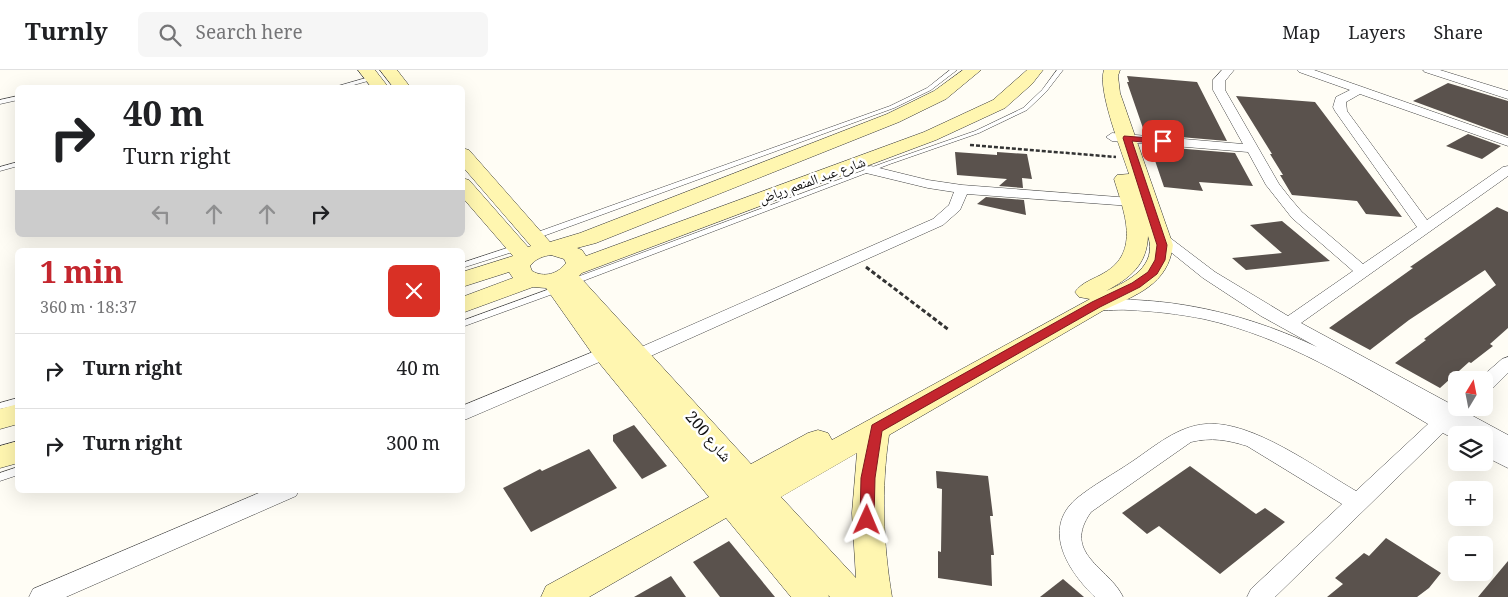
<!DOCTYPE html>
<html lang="en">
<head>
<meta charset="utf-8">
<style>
	:root { --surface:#fff; --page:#f6f6f6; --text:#202124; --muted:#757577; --line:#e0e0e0; --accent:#c4262e }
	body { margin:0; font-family:Georgia,"Noto Naskh Arabic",serif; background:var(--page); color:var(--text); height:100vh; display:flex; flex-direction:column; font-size:19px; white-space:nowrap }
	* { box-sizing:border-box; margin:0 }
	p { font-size:16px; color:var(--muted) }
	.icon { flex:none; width:28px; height:28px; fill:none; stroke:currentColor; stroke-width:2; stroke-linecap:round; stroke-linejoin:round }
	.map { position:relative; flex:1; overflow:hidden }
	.drawer { position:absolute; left:15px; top:178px; width:450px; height:245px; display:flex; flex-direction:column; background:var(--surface); border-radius:8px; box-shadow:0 5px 20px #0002 }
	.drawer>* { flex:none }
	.top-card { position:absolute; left:15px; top:15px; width:450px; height:152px; border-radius:8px; box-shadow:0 5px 20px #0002; background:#fff; color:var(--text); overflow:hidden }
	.needle { width:32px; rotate:10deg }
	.buttons { position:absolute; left:1448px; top:301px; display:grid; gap:10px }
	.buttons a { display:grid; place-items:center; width:45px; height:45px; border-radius:8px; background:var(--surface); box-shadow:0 5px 20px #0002; font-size:25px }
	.pin { position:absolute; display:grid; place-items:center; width:42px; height:42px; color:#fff; margin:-21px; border-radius:10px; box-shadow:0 2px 8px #0006 }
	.me { position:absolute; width:55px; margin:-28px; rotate:1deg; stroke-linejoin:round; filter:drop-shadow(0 0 4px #0008) }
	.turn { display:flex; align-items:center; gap:18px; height:105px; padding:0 25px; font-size:22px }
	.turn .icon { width:65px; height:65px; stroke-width:2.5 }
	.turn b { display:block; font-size:35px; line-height:42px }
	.lanes { display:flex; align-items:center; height:48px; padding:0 25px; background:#0003; justify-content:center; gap:25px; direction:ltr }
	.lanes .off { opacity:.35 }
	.round { display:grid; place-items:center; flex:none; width:52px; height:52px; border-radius:8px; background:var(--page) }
	.summary { display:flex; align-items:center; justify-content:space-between; height:85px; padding:0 25px }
	h1 { font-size:30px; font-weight:800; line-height:38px; color:var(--accent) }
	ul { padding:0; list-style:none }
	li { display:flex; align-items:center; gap:15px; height:75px; padding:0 25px; border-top:1px solid var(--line) }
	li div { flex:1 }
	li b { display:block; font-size:19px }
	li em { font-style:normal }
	header { display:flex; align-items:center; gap:30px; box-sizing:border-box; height:70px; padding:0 25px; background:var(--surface); border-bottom:1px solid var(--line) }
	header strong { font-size:24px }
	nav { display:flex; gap:28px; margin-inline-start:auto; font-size:18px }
	.search { width:350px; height:45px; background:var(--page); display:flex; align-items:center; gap:12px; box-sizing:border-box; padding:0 18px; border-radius:8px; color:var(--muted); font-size:19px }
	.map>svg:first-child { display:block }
	.building { fill:#5a524d }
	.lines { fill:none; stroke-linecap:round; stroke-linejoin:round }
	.lane-casing { stroke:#444; stroke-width:1 }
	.street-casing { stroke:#444; stroke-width:1 }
	.secondary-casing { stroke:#333; stroke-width:1 }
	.path-far1 { stroke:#333; stroke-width:2.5; stroke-dasharray:4 2; stroke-linecap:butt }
	.path { stroke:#333; stroke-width:3; stroke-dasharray:4.5 2.5; stroke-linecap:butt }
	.lane { fill:#fff; fill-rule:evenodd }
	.street { fill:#fff; fill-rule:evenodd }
	.secondary { fill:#fff6b0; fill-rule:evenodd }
	.route { fill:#c4262e; stroke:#7f191e }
	.labels { text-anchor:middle; stroke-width:5; stroke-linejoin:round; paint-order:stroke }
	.far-street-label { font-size:14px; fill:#111; stroke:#fff }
	.street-label { font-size:16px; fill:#111; stroke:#fff }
</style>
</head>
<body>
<header>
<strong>Turnly</strong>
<div class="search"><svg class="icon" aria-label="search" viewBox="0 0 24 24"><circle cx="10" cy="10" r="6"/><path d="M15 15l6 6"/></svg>Search here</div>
<nav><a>Map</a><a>Layers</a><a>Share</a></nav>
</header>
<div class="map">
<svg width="1508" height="527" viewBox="0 0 1508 527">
	<rect width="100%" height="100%" fill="#fffdf5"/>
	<g class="building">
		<polygon points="1127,6 1197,12 1227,71 1145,64 1127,12 1129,12"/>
		<polygon points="1448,13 1508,31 1508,66 1413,31"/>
		<polygon points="1236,26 1315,32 1402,147 1366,144 1357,131 1292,125 1280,105 1283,105 1270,84 1272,84"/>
		<polygon points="1468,64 1501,76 1482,89 1446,76"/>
		<polygon points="1150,76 1235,83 1253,116 1199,112 1203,121 1164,117"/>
		<polygon points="955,82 997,85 997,82 1027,84 1032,109 1022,108 1023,118 999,116 1007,109 957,105"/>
		<polygon points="986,127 1024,130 1026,145 977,134"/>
		<polygon points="1497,137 1508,142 1508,258 1490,274 1493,276 1471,293 1469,292 1440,318 1395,293 1426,270 1424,269 1496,215 1485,200 1409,250 1370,280 1329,258 1413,198 1410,197"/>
		<polygon points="1282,151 1330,191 1246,200 1232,188 1282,183 1250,155"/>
		<polygon points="634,355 667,396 642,409 613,371 613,365"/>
		<polygon points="589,379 617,418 531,462 503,418 540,399 542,401"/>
		<polygon points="1190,396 1256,444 1265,438 1285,452 1220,504 1159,456 1147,464 1122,443"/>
		<polygon points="936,401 988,406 993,446 990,446 994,485 991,485 992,516 938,508 938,481 941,482 942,419 937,418"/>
		<polygon points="1386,468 1441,503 1429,518 1417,527 1327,527 1343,514 1335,508 1364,483 1369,486"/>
		<polygon points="729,471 775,527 720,527 693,492"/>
		<polygon points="1508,491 1508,527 1478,527"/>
		<polygon points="671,506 686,527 634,527"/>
		<polygon points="1063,509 1084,527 1040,527"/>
	</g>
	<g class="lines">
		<g class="lane-casing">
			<g id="lane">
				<polygon points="950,0 957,0 931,20 894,38 538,168 532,168 531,166 532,164 890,36 927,18"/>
				<polygon points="1057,0 1063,0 1046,22 1027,40 979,63 890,94 575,214 572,214 568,212 569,210 886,92 975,61 1023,38 1042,20"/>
				<polygon points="373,6 375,7 375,9 343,18 331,18"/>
				<polygon points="18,26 18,30 0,34 0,30"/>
				<polygon points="18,92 18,96 0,101 0,97"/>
				<polygon points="513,176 519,176 520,178 519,180 462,198 462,193"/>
				<polygon points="558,216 562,219 561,221 462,257 462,251"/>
				<polygon points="18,328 18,335 0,339 0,333"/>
				<polygon points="18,397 18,405 0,411 0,403"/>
			</g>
		</g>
		<g class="street-casing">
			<g id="street">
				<path d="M1222 0H1234L1225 11V20L1279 114 1290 128 1302 142 1363 194 1417 157 1335 41 1333 37 1336 27 1350 20 1299 2 1297 0H1314L1508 68V76L1360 24 1346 32 1347 41 1427 150 1503 97 1508 96V106L1301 253 1508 365V398L1484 386V365L1472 363 1473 365H1456V370L1443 363 1275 527H1247L1251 519 1342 434 1247 376C1228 370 1211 367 1191 372L1091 442C1061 484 1109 497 1123 527H1095C1069 502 1041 460 1076 429 1093 415 1114 404 1133 391 1155 376 1178 356 1206 354 1252 350 1316 398 1356 421L1428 354C1357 312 1285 267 1204 249 1179 244 1153 241 1128 240 1115 239 1102 242 1090 239L1088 235 1090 231C1104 227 1121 229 1136 230 1199 233 1260 250 1317 277L1261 246 1203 208 1152 167 1155 164H1165L1215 202 1288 246 1353 201 1292 148 1266 115 1248 82 1112 71 1106 67 1112 63 1243 74 1213 20V10Z"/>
				<polygon points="1423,0 1440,0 1508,21 1508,29 1425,2"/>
				<polygon points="871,96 928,110 962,115 1131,128 1136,129 1138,132 1136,135 1131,136 967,124 960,140 943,155 644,289 638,291 632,289 629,285 632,281 933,149 949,135 954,122 928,118 866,103 864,100 866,97"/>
				<polygon points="605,277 611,279 614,283 611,287 462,351 462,336"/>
				<polygon points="1508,287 1508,303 1491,320 1484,322 1484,310 1478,310 1502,289"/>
				<polygon points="266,420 299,420 296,426 66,527 29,527 33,519"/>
			</g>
		</g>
		<g class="secondary-casing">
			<g id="secondary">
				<polygon points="358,0 375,0 389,18 372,18"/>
				<polygon points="380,0 397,0 411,18 394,18"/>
				<path d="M963 0H981L946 29 899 52 596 173 577 178 582 180 586 186 924 62 993 30 1027 0H1043L1032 14 1005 38 936 70 582 203 579 206 751 394 808 363 818 360 828 363 832 370 1090 229 1079 227 1075 222C1082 212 1094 209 1104 203 1141 182 1124 142 1114 109L1117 105 1129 104C1122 82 1097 20 1104 0H1120L1118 6 1120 23 1173 175C1168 215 1136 225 1104 240L889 365C881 419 883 473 892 527H830L828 525 829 527H791L726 448 589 527H541L546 516 709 427 596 289 546 218 533 217 462 243V227L513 208 509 202 462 217V202L513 186 462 127V108L469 110 528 177 531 176 462 96V78L469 80 550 172 580 163 887 44 934 21ZM1148 166C1158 196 1129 211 1106 221 1130 208 1147 195 1148 166ZM551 185 564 189 566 193C558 204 544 208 532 201L530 196C535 189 543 186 551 185ZM857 383 852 443 856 508 781 427Z"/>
				<polygon points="18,334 18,354 0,359 0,339"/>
				<polygon points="18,371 18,393 0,398 0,376"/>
			</g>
		</g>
		<polyline class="path-far1" points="970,75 1116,87"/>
		<polyline class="path" points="866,197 949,260"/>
		<use href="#lane" class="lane"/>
		<use href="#street" class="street"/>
		<use href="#secondary" class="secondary"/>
	</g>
	<polygon class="route" points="1124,66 1163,69 1167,71 1163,74 1132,71 1167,175 1165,190 1157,204 1140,217 1100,237 882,361 875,408 874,450 872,454 867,456 862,454 860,450 861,408 872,355 1092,232 1132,213 1148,202 1155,190 1157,175 1123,68"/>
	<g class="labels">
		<g class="far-street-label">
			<text transform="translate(812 110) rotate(-20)" y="5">شارع عبد المنعم رياض</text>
		</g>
		<g class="street-label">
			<text transform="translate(709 366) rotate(49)" y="6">شارع 200</text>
		</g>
	</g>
</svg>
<div class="buttons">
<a><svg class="needle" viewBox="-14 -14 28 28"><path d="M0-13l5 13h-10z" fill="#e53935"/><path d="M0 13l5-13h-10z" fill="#757577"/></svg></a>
<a><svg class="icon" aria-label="layers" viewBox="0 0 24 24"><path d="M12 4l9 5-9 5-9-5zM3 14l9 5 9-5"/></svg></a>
<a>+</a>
<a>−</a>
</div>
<div class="pin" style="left:1163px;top:71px;background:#d93025"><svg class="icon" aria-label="arrive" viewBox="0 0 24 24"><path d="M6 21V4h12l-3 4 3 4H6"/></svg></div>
<svg class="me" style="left:867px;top:450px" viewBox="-20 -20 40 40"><path d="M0-17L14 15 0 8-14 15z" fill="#c4262e" stroke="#fff" stroke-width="4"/></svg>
<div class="top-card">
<div class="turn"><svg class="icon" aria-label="right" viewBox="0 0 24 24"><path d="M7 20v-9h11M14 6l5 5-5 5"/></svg><div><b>40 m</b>Turn right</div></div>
<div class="lanes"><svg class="icon off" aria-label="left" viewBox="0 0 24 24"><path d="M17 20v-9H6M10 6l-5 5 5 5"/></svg><svg class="icon off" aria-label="ahead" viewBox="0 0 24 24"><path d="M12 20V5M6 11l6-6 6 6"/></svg><svg class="icon off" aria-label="ahead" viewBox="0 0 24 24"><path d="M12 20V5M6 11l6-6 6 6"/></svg><svg class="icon" aria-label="right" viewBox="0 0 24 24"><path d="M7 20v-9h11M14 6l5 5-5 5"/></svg></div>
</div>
<section class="drawer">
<div class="summary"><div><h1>1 min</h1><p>360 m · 18:37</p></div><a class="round" style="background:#d93025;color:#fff"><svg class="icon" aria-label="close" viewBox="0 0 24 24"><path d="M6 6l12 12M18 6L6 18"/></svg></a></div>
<ul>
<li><svg class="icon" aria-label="right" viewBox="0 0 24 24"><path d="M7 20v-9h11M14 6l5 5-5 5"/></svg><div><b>Turn right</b></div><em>40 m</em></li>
<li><svg class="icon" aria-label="right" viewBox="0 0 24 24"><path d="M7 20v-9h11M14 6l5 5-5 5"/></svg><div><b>Turn right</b></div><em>300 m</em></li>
</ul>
</section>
</div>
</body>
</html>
